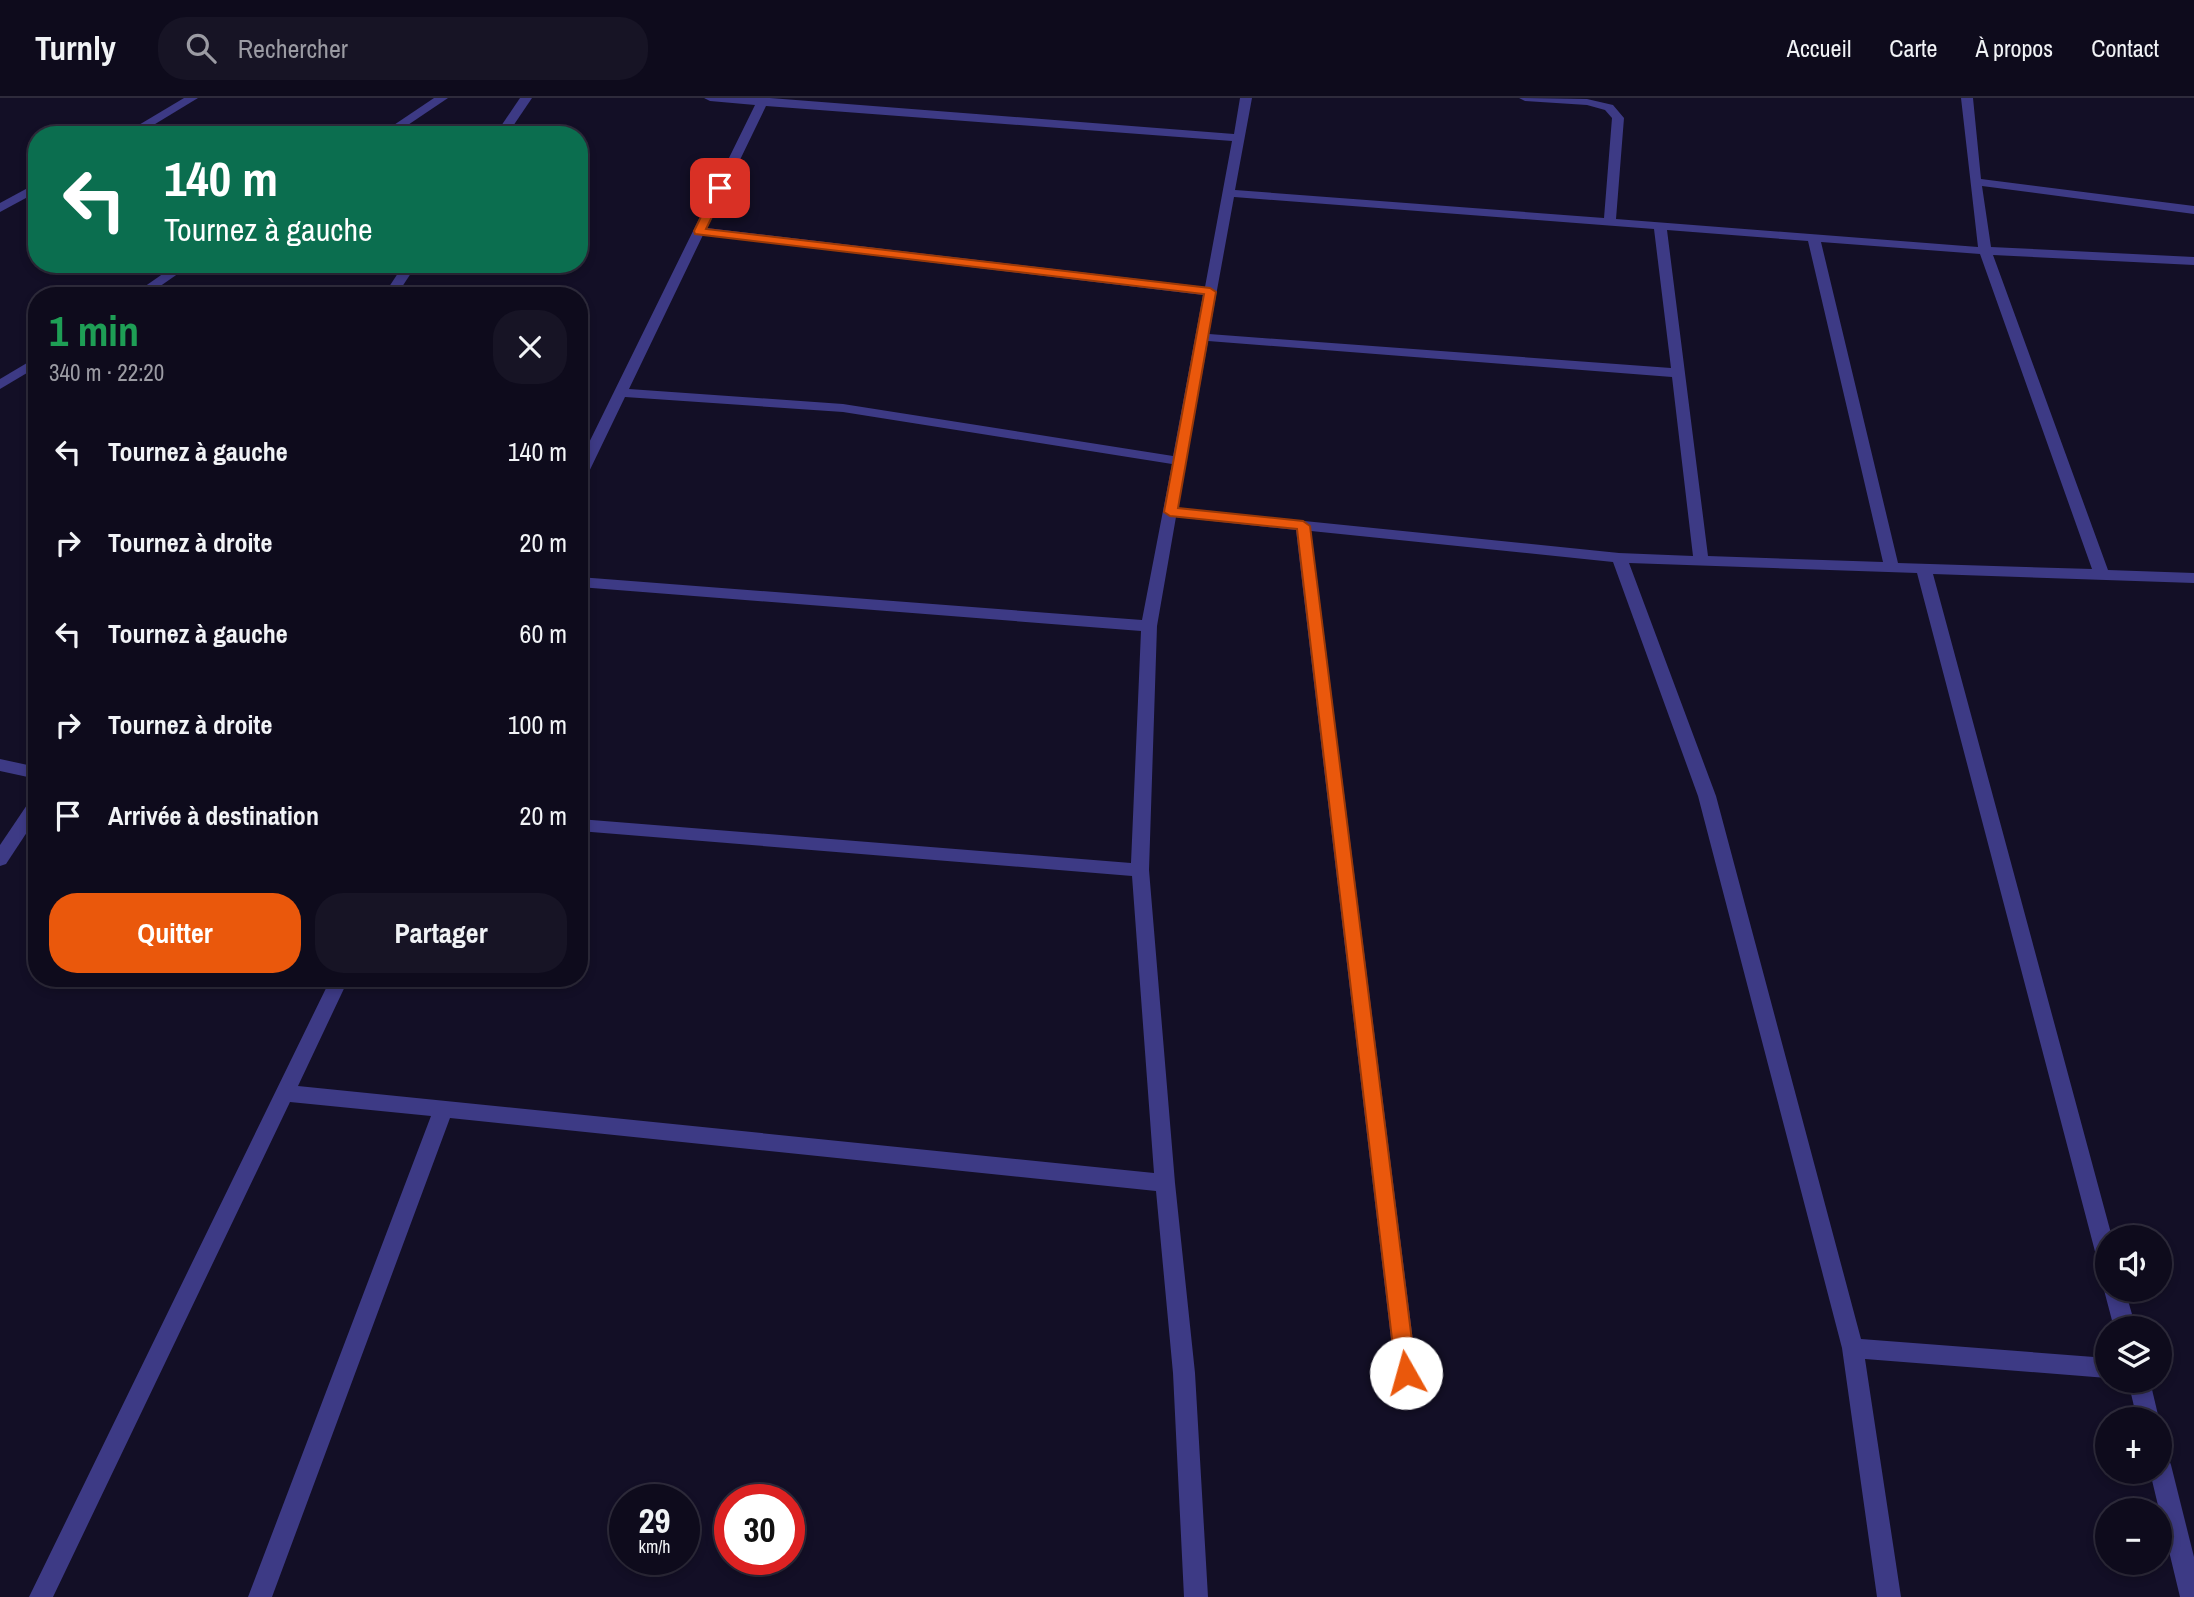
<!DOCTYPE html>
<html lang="fr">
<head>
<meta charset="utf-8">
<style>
	:root { --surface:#0e0b1c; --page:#171425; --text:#f1f3f6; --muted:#9b9ba3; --line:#2e2b3b; --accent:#ea580c }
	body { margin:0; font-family:"Archivo Narrow",sans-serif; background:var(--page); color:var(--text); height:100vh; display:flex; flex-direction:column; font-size:26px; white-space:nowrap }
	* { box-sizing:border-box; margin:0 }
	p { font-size:23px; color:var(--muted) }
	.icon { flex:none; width:38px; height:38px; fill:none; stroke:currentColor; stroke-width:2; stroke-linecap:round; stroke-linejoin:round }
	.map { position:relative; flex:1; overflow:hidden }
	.drawer { position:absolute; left:28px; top:189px; width:560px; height:700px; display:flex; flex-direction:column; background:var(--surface); border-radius:28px; box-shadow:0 4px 10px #0003,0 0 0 2px var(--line) }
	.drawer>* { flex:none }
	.banner { position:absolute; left:28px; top:28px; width:560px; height:147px; border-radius:28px; box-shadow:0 4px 10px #0003,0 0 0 2px var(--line); background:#0b6e4f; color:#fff; overflow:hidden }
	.tools { position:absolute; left:2095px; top:1127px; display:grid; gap:14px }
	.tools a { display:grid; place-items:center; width:77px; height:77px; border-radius:50%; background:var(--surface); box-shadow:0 4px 10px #0003,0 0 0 2px var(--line); font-size:35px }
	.speed { position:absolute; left:609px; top:1386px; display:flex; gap:14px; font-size:35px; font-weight:700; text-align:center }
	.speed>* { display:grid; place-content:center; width:91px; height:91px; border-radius:50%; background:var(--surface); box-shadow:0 4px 10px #0003,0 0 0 2px var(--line); line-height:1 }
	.speed small { font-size:18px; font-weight:400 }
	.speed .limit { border:10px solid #d22; background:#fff; color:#111 }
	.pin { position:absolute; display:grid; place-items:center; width:60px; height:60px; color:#fff; margin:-30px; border-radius:14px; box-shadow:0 4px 10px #0006 }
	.me { position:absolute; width:77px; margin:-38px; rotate:353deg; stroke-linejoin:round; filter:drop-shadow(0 0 5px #0008) }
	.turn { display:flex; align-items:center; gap:24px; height:147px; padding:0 21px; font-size:32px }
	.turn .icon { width:91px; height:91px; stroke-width:2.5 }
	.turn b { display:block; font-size:49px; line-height:60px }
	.round { display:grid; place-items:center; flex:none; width:74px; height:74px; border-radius:28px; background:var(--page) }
	.headline { display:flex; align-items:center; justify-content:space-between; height:119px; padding:0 21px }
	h1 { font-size:42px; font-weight:800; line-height:52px; color:#1e9e55 }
	.button { display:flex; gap:14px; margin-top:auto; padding:14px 21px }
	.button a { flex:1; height:80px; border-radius:28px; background:var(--accent); color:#fff; font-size:28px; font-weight:800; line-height:80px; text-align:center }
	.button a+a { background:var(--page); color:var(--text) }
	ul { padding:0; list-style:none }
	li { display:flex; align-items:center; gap:21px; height:91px; padding:0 21px }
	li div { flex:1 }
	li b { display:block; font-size:26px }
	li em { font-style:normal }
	header { display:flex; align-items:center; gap:42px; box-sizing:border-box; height:98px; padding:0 35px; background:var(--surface); border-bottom:2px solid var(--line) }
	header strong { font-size:33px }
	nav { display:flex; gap:38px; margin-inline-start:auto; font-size:24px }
	.search { width:490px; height:63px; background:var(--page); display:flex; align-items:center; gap:18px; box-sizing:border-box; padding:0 24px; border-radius:28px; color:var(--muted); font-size:26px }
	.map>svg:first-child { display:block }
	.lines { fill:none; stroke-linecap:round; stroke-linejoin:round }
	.street { fill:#3d3a85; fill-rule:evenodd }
	.route { fill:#ea580c; stroke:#983908; stroke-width:2 }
</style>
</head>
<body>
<header>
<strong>Turnly</strong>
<div class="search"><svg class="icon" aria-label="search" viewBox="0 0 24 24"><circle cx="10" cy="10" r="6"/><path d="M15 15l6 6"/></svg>Rechercher</div>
<nav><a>Accueil</a><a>Carte</a><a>À propos</a><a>Contact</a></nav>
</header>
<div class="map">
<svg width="2194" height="1499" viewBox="0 0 2194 1499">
	<rect width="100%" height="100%" fill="#130f26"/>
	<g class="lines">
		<g class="street">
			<polygon points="184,0 198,0 137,37 122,37"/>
			<polygon points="434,0 448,0 393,37 379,37"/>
			<polygon points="520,0 532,0 507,37 495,37"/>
			<path d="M704 0H770L1234 36 1240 0H1252L1235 92 1604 120 1612 20 1605 12 1587 7 1525 3 1519 0 1587 1 1613 7 1624 20 1616 121 1978 149 1961 0H1973L1981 81 2194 108V116L1982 88 1991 149 2194 159V167L1993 157 2108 472 2194 475V485L1933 476 2112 1139H2107V1170L2100 1168 2097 1161 1917 475 1629 465 1716 698 1861 1241 2107 1260V1280L1865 1261 1901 1499H1877L1842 1250 1698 698 1613 464 1311 433 1417 1275 1414 1282 1406 1285 1398 1282 1395 1275 1296 432 1176 419 1157 528 1149 772 1175 1085 1195 1275 1208 1499H1184L1173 1275 1156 1093 450 1020 272 1499H248L431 1018 290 1004 53 1499H29L331 880H349L298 988 1154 1075 1132 778 579 733V721L1131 765 1141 533 579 489V479L1142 522 1172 366 843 314 625 299 586 380 579 384V365L755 7 710 3ZM766 8 1232 43 1205 189 707 130ZM1234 99 1654 131 1671 270 1209 236ZM1667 132 1808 143 1883 464 1708 458ZM703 137 1203 197 1173 358 843 306 629 291ZM1821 144 1980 156 2092 471 1898 465ZM1208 243 1672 279 1693 458 1619 455 1178 410Z"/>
			<polygon points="37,85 37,94 0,114 0,105"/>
			<polygon points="177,166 192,166 146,198 131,198"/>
			<polygon points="404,166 417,166 396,198 383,198"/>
			<polygon points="37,259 37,269 0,291 0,281"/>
			<polygon points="0,661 37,669 37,681 0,673"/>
			<polygon points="37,699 37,719 6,766 0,768 0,747 31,701"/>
			<polygon points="2107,1186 2107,1192 2125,1192 2136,1230 2114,1230 2104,1192"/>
			<polygon points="2128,1283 2150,1283 2159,1321 2137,1321"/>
			<polygon points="2160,1356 2168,1359 2171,1367 2194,1459 2194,1499 2180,1499 2150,1374 2160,1374"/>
		</g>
	</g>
	<polygon class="route" points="720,87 726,90 706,131 1210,190 1216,194 1178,410 1303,423 1310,428 1416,1275 1413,1281 1406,1284 1399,1281 1396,1275 1297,431 1170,418 1164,414 1204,196 695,136 694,133 715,90"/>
</svg>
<div class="tools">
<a><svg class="icon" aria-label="sound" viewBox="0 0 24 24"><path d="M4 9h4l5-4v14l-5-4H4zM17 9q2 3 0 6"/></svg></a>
<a><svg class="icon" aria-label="layers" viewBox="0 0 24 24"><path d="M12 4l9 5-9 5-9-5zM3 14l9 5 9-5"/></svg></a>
<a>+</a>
<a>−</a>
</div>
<div class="speed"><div>29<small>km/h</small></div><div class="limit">30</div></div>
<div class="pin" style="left:720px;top:90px;background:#d93025"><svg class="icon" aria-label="arrive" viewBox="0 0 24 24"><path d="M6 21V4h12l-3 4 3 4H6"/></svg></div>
<svg class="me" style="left:1406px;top:1275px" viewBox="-20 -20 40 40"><circle r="19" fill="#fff"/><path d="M0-13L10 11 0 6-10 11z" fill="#ea580c"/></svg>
<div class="banner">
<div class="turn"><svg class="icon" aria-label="left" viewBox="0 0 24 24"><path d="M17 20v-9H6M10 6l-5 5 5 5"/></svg><div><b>140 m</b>Tournez à gauche</div></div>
</div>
<section class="drawer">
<div class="headline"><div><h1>1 min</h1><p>340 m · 22:20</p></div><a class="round"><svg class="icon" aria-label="close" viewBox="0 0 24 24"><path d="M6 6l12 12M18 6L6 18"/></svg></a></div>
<ul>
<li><svg class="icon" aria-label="left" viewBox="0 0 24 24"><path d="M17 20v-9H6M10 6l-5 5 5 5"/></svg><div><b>Tournez à gauche</b></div><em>140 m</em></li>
<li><svg class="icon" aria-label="right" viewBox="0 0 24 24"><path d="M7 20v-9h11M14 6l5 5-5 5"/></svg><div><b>Tournez à droite</b></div><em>20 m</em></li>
<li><svg class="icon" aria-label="left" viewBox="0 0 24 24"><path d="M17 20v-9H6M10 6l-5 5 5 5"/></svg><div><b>Tournez à gauche</b></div><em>60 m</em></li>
<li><svg class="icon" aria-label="right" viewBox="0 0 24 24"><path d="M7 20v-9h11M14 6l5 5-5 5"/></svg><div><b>Tournez à droite</b></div><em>100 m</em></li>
<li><svg class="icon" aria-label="arrive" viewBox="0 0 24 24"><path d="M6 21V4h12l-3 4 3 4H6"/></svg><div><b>Arrivée à destination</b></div><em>20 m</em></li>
</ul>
<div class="button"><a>Quitter</a><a>Partager</a></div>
</section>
</div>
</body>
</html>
